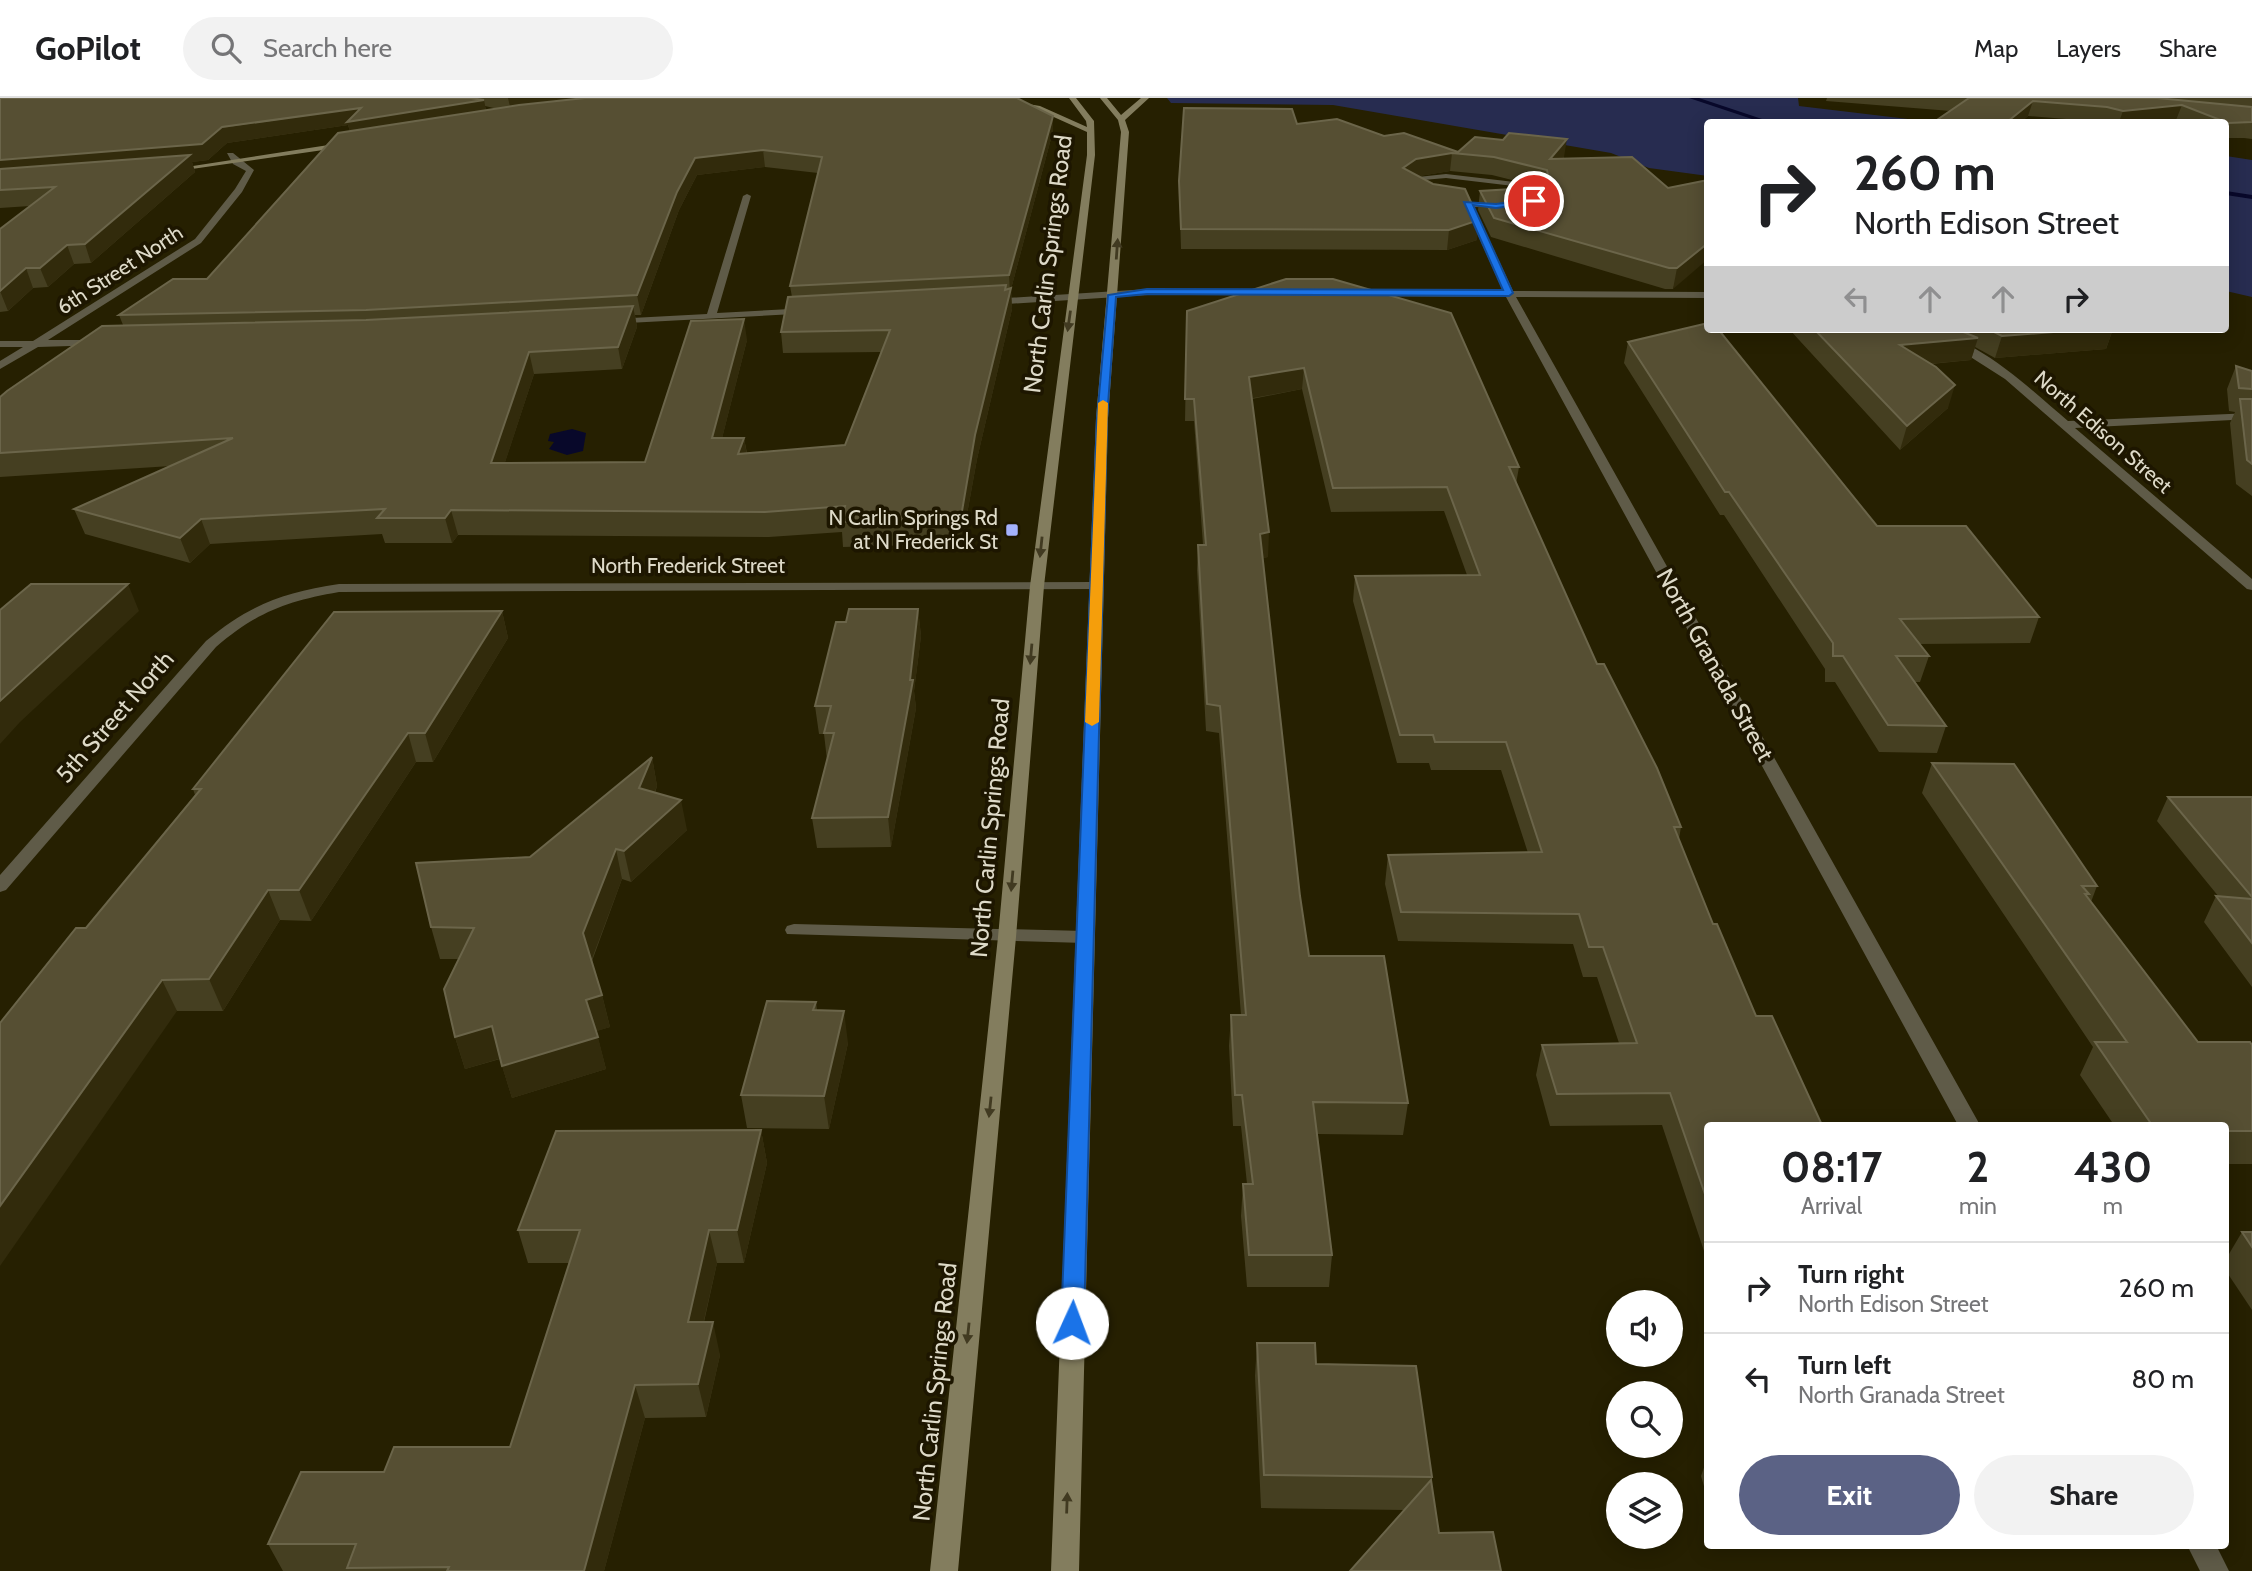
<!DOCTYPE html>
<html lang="en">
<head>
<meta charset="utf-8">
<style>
	:root { --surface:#fff; --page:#f2f2f2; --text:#202124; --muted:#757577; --line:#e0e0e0; --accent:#5b6285 }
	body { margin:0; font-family:Cabin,sans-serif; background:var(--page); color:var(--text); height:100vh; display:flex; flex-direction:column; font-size:26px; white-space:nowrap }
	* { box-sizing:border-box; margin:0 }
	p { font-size:23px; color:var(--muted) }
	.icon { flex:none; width:38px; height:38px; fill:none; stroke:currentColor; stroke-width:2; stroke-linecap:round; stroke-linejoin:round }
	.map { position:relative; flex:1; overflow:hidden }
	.details { position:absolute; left:1704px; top:1024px; width:525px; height:427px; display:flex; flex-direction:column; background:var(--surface); border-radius:7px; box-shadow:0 4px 18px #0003 }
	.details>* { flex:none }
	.guide { position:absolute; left:1704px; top:21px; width:525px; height:214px; border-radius:7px; box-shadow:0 4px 18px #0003; background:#fff; color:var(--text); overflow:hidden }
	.tools { position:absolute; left:1606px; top:1192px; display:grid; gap:14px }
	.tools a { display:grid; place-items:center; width:77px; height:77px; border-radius:50%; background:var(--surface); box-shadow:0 4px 18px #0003; font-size:35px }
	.pin { position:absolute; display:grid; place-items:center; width:60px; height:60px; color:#fff; margin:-30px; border:4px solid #fff; border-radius:50%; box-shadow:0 2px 7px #0007 }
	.me { position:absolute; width:77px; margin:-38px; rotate:2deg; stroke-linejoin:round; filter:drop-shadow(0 0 5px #0008) }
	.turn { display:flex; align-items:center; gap:24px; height:147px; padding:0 35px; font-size:32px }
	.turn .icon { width:91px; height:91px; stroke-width:2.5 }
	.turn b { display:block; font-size:49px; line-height:60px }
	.lanes { display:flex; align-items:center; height:66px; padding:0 35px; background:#0003; justify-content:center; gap:35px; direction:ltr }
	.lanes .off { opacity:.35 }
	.eta { display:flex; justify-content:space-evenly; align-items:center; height:119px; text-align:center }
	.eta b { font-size:42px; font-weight:800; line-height:49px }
	.button { display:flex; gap:14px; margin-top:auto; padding:14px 35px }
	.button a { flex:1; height:80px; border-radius:42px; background:var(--accent); color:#fff; font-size:28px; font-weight:800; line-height:80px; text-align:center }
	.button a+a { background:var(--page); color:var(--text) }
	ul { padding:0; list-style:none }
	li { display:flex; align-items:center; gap:21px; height:91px; padding:0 35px; border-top:2px solid var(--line) }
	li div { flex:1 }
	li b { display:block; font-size:26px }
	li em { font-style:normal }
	header { display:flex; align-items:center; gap:42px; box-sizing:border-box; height:98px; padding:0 35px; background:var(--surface); border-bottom:2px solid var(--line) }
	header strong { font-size:33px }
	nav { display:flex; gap:38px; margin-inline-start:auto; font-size:24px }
	.search { width:490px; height:63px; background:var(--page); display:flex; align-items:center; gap:18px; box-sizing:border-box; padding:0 24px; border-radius:38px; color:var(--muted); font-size:26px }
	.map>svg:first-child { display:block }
	.green { fill:#272c50 }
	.water { fill:#08082a }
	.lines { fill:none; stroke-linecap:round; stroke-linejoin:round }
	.stream { fill:#08082a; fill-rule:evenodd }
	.street { fill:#5f5b48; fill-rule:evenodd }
	.secondary { fill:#837d5e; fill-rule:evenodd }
	.wall { fill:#453f21; fill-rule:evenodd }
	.shaded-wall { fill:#322b0c }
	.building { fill:#564f33; stroke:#6b654a; stroke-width:2 }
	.oneway { fill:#413a21 }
	.route { fill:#1a73e8; stroke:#114b97; stroke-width:2 }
	.slow { fill:#f59e0b }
	.poi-dot { fill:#a4b2fc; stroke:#1d1600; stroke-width:2.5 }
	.labels { text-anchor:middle; stroke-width:7; stroke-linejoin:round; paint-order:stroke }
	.far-street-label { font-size:21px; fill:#dedac8; stroke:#1d1600 }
	.far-poi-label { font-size:21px; fill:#dedac8; stroke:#1d1600; text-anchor:end }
	.street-label { font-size:24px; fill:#dedac8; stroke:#1d1600 }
</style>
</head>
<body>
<header>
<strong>GoPilot</strong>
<div class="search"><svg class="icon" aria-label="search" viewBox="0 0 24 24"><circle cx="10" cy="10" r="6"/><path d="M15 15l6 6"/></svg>Search here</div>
<nav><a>Map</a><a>Layers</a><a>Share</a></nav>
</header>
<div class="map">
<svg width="2252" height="1473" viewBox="0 0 2252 1473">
	<rect width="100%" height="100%" fill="#262001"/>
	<g class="green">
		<polygon points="1167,0 1798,0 1799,8 1933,24 1708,24 1708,78 1649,70 1611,55 1333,7 1171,5"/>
		<polygon points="2226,58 2252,62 2252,199 2226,193"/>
	</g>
	<polygon class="water" points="572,331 586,335 583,353 567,357 549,351 554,344 548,343 550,336"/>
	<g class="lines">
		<g class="stream">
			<polygon points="1689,0 1699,0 1771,24 1761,24"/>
			<polygon points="2226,93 2252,97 2252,101 2226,97"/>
		</g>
		<g class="street">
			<polygon points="227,55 233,55 254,72 242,94 201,145 48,242 99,242 104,245 103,247 38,249 0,271 0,263 23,249 0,249 0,243 33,243 195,141 235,91 246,73 233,66"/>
			<path d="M1446 76 1523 85 1543 93 1544 100C1521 110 1499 110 1474 109L1513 193 1708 194V200L1516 199 1980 1027H1958L1506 199 1358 198 1353 195 1358 192 1503 193 1465 108 1432 102 1404 89 1418 79ZM1446 80 1522 89 1536 97C1501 113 1447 106 1413 88L1423 82Z"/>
			<polygon points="747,96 751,98 717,215 809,210 814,213 813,215 609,226 608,224 613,221 707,216 743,98"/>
			<polygon points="1148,191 1267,191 1272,194 1267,197 1148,197 991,207 986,204 991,201"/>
			<path d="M1909 231C1970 231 2024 286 2068 323L2252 315V321L2075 330 2252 481V492L2247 491 2005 281 1958 251Z"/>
			<path d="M1096 484 1103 488 1101 491 339 494C287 503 257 514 216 549L6 792 0 794V777L206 543C250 506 283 495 339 486Z"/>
			<polygon points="794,826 1085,833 1094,839 1085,845 787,836 785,832 787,828"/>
			<polygon points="2187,1447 2216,1447 2229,1473 2200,1473"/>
		</g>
		<g class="secondary">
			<polygon points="991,0 1040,8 1087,29 1086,23 1069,0 1076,0 1094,23 1095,57 1044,488 1016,839 958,1473 930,1473 998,839 1030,488 1087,57 1087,34 1036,11"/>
			<polygon points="1100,0 1107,0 1121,17 1141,0 1149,0 1125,22 1129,34 1108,320 1079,1473 1051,1473 1096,320 1121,34 1118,22"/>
			<polygon points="348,44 351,48 171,74 167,72"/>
		</g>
	</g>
	<g class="wall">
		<path d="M0 0H1017L1053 33 1011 191 1012 211 977 361 962 444 953 446 843 449 842 434 769 439 458 437 452 445H385L382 436 210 446 190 465 85 436 74 411 171 368 0 379V299L123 227 119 217 207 181 350 33 348 27 227 45 208 62 192 64 195 74 91 165 74 166 48 189 33 190 8 213 0 214V131L30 108 0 110ZM485 8 498 11 486 12ZM765 69 818 75 790 188 792 199 781 234 783 255 881 254 845 347 747 355 744 340H722L747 242 645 364H505L534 276 622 271 637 229 635 217H641L679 112 697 77Z"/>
		<polygon points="1827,0 2252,0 2252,41 2244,40 2226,40 2226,24 2182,24 2176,22 2156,24 2103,24 2028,18 2021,24 1934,24 1951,13 1826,3"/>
		<polygon points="1297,26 1384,38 1458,54 1564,59 1563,61 1668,90 1708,82 1673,191 1665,191 1491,139 1478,112 1480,93 1532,90 1536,88 1492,77 1450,73 1419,78 1477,142 1447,152 1181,151 1179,83"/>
		<polygon points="1187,213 1519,369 1516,386 1597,566 1681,729 1679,741 1708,1027 1708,1165 1662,1027 1550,1028 1536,977 1542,947 1619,945 1597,879 1583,879 1573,846 1398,843 1385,786 1388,757 1528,755 1501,672 1431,672 1429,665 1397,665 1353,503 1355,478 1467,477 1444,413 1331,414 1302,291 1252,301 1268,459 1262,460 1300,798 1309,858 1408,1005 1403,1037 1317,1036 1332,1157 1329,1189 1247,1189 1241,1118 1243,1086 1247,1086 1241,1028 1233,1028 1229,948 1231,917 1241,917 1219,635 1206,633 1197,472 1198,447 1203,447 1194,323 1185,323"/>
		<polygon points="1789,231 2113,231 2106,251 1995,260 1975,249 1971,262 1931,266 1948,310 1900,352"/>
		<polygon points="1628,244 1877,428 2039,519 2030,545 1919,546 1929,558 1920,584 1915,584 1946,628 1937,655 1879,654 1835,584 1825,584 1825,571 1724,417 1720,417 1624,265"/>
		<polygon points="2236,268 2252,273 2252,398 2236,386 2230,325 2235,314 2229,313 2227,291"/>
		<polygon points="918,511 921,538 914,593 916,610 891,749 817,750 812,720 827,662 824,636 819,636 815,608 846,524"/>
		<polygon points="502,513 508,540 433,664 416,664 311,823 280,822 223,913 177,913 86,830 195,697 193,691"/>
		<polygon points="652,659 657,688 655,695 687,732 631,784 622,781 592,863 602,897 610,929 596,933 606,971 512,1000 500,961 465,971 455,939 459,861 440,861 431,829 530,759"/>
		<polygon points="1932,665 2097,788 2091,804 2198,944 2252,947 2252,1066 2226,1066 2226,1027 2114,1027 2080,977 2093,949 1922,695"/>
		<polygon points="2168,699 2252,699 2252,889 2204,824 2216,798 2219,799 2157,723"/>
		<polygon points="816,904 817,912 848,945 829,1031 747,1030 741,997"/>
		<polygon points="761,1032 767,1065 744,1165 717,1165 704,1224 720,1257 706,1319 645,1320 604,1473 283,1473 268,1446 384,1374 510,1349 569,1165 528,1165 518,1132"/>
		<polygon points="2242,1134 2252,1134 2252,1212 2226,1173 2226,1161"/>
		<polygon points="1257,1245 1316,1266 1432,1379 1431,1383 1350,1473 1405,1412 1261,1410 1255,1278"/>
		<polygon points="1707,1361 1708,1361 1708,1402 1701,1378"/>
		<polygon points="1721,1447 1814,1447 1814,1448"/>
	</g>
	<g class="shaded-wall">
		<polygon points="508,0 644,0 511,13"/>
		<polygon points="484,2 487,17 352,40 348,27 227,45 208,62 192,64 195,74 91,165 85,146 180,65 0,79 0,62 361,10"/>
		<polygon points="2033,3 2028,18 2021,24 2007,24"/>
		<polygon points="2182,7 2176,22 2156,24 2119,24 2123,13"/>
		<polygon points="1053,18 1053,33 1011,191 1012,211 977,361 962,444 953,446 951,421 975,337 1010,196 1009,177"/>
		<polygon points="1567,41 1564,59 1548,79 1550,61"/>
		<polygon points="763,52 765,69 697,77 679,112 641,217 637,197 677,94 695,60"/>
		<polygon points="1452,55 1450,73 1414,79 1403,70 1416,61"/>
		<polygon points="1479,122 1477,142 1447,152 1449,132"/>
		<polygon points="1708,145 1708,161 1673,191 1677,170"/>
		<polygon points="67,147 74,166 48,189 40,170"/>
		<polygon points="26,170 33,190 8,213 0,193"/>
		<polygon points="633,208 637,229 622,271 618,249"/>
		<polygon points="744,221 747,242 716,364 712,340"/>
		<polygon points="2091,231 2113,231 2106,251 1995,260 2002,238"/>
		<polygon points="1978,240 1971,262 1894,269 1900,247"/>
		<polygon points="529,254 534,276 497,389 491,365"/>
		<polygon points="1304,270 1302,291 1248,301 1249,279"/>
		<polygon points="1955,287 1948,310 1900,352 1907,328"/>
		<polygon points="744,340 748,363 738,356"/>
		<polygon points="451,412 458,437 452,445 445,420"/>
		<polygon points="201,421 210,446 190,465 180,440"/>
		<polygon points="1269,434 1268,459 1258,461 1260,436"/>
		<polygon points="128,486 139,513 20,624 0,646 0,603"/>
		<polygon points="918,511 921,538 914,593 916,610 891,749 888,719 910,582"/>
		<polygon points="502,513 508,540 433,664 425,635"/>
		<polygon points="408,635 416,664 311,823 299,792"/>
		<polygon points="652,659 657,688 645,720 639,690"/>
		<polygon points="681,702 687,732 631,784 624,753"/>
		<polygon points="616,751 622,781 590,866 583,835"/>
		<polygon points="268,792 280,822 223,913 209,881"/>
		<polygon points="162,882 177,913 0,1168 0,1108"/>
		<polygon points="602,897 610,929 594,934 586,902"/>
		<polygon points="844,913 848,945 829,1031 824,998"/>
		<polygon points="492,928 502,960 465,971 455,939"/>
		<polygon points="598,939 606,971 512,1000 502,968"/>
		<polygon points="761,1032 767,1065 744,1165 737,1132"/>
		<polygon points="709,1132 717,1165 696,1257 688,1224"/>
		<polygon points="713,1224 720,1257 706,1319 698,1286"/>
		<polygon points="635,1287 645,1320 604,1473 584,1473"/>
	</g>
	<g class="building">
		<polygon points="0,0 471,0 484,2 347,24 361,10 222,29 202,46 0,62"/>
		<polygon points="585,0 1017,0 1053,18 1009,177 790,188 822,59 763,52 695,60 677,94 637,197 366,212 119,217 173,181 207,181 338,35 519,7"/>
		<polygon points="1969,0 2157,0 2252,9 2252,24 2228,25 2182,7 2123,13 2107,9 2033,3 2007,24 1934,24"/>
		<polygon points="1184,10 1292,11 1297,26 1337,21 1384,38 1404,35 1458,54 1475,39 1503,42 1509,35 1567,41 1550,61 1632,59 1668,90 1708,82 1708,145 1677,170 1669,170 1494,120 1480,93 1532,90 1549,82 1547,72 1494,59 1452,55 1416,61 1403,70 1433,86 1465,91 1479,122 1449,132 1181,131 1179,83"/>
		<polygon points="190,57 85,146 67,147 40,170 26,170 0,193 0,131 55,89 0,92 0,71"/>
		<polygon points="1286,181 1333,181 1451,215 1519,369 1509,369 1597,566 1604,566 1657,670 1681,729 1674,729 1713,826 1717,826 1756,918 1772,918 1822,1027 1708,1027 1708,1105 1670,995 1557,996 1542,947 1637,945 1603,849 1589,849 1579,816 1401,814 1388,757 1542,754 1506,644 1435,644 1433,637 1400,637 1355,478 1480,477 1447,389 1333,390 1304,270 1249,279 1269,434 1260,436 1300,798 1309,858 1384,858 1408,1005 1313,1004 1332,1157 1249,1157 1243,1086 1253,1086 1242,997 1235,997 1231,917 1246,917 1220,608 1207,606 1198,447 1206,447 1194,301 1185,301 1187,213"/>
		<polygon points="1006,187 1005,192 1011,190 975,337 961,419 951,421 841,424 845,408 765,414 451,412 445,420 377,420 385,411 201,421 180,440 74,411 233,340 0,355 0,299 7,293 102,228 366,222 633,208 618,249 529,254 491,365 645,364 691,223 744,221 712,340 744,340 738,356 845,347 890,232 781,234 788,199"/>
		<polygon points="1708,225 1708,231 1718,231 1877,428 1966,428 2039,519 1900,521 1929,558 1896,558 1946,628 1888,627 1843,558 1833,558 1833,545 1729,394 1725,394 1628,244"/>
		<polygon points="1814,231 1956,231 1978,240 1900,247 1936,269 1955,287 1907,328"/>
		<polygon points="1988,231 2091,231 2002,238"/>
		<polygon points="2236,268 2252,273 2252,291 2239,290"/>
		<polygon points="2240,301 2252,301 2252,366 2247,362"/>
		<polygon points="31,486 128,486 0,603 0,512"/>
		<polygon points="849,511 918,511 910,582 913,582 888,719 812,720 834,635 824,635 831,608 815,608 836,524 846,524"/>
		<polygon points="502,513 425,635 408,635 299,792 268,792 209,881 162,882 0,1108 0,925 76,830 86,830 201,691 193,691 334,514"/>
		<polygon points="652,659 639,690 681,702 624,753 616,751 583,835 602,897 586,902 598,939 502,968 492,928 455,939 444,891 474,830 431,829 416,765 530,759"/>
		<polygon points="1932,665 2014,666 2097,788 2082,788 2089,796 2085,796 2198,944 2250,944 2252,947 2252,1033 2226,1033 2226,1027 2152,1027 2095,944 2127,944"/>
		<polygon points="2168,699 2252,699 2252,799"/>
		<polygon points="2216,798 2252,801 2252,845"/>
		<polygon points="767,903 816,904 813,912 844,913 824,998 741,997"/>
		<polygon points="761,1032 737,1132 709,1132 688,1224 713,1224 698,1286 635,1287 584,1473 447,1473 449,1469 347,1470 356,1446 268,1446 301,1374 384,1374 394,1349 510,1349 580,1132 518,1132 556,1033"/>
		<polygon points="2242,1134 2252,1134 2252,1149"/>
		<polygon points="1257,1245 1315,1245 1316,1266 1416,1268 1432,1379 1264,1377"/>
		<polygon points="1431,1382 1439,1435 1493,1434 1501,1473 1350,1473"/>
	</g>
	<defs><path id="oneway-solid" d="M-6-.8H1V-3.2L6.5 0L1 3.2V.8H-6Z" transform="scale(1.75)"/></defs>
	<g class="oneway">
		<use href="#oneway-solid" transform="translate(1117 151) rotate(-86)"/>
		<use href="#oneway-solid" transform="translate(1069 223) rotate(98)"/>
		<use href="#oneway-solid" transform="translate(1041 449) rotate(96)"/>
		<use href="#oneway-solid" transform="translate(1031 556) rotate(95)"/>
		<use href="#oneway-solid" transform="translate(1012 783) rotate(95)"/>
		<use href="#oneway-solid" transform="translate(990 1009) rotate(96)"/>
		<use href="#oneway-solid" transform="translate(968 1235) rotate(96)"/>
		<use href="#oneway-solid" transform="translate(1067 1405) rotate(-88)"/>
	</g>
	<polygon class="route" points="1534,101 1537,105 1496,110 1473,107 1513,195 1509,198 1147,196 1116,199 1107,320 1084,1225 1080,1232 1072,1234 1065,1232 1061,1225 1097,320 1108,197 1147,191 1503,192 1464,104 1496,106"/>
	<polygon class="slow" points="1103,302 1108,305 1099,624 1092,628 1085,624 1098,305"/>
	<rect class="poi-dot" x="1005" y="425" width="14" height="14" rx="3.5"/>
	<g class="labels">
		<g class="far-street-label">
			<text transform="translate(120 172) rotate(-33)" y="7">6th Street North</text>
			<text transform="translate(2103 334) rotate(41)" y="7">North Edison Street</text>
			<text x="688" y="475">North Frederick Street</text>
		</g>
		<g class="far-poi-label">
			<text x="998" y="427">N Carlin Springs Rd<tspan x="998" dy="24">at N Frederick St</tspan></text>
		</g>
		<g class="street-label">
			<text transform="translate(1048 166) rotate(-83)" y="8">North Carlin Springs Road</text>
			<text transform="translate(1715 567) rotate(61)" y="8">North Granada Street</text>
			<text transform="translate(115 619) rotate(-49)" y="8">5th Street North</text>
			<text transform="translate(990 730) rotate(-85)" y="8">North Carlin Springs Road</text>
			<text transform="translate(935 1294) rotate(-84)" y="8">North Carlin Springs Road</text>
		</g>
	</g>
</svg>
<div class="tools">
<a><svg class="icon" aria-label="sound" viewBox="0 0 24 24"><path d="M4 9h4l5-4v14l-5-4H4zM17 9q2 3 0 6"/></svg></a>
<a><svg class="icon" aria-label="search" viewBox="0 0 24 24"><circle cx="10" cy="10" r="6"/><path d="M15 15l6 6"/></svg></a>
<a><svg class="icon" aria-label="layers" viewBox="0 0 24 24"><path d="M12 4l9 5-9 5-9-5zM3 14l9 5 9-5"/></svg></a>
</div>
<div class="pin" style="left:1534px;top:103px;background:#d93025"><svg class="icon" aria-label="arrive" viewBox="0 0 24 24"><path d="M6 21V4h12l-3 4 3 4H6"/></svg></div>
<svg class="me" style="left:1072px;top:1225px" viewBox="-20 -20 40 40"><circle r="19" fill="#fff"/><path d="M0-13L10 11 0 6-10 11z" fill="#1a73e8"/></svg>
<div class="guide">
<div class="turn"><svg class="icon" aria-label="right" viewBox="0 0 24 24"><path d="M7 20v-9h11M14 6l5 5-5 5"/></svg><div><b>260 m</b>North Edison Street</div></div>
<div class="lanes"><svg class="icon off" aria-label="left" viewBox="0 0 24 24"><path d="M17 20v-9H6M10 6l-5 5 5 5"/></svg><svg class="icon off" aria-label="ahead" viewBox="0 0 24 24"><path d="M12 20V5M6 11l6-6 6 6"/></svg><svg class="icon off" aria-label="ahead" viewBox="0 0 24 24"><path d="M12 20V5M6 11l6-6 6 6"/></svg><svg class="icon" aria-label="right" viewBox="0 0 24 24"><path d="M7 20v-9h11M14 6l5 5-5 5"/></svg></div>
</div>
<section class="details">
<div class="eta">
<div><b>08:17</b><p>Arrival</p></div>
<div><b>2</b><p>min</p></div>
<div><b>430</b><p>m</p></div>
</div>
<ul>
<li><svg class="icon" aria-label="right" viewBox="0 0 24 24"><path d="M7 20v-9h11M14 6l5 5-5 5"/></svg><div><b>Turn right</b><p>North Edison Street</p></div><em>260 m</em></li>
<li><svg class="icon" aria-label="left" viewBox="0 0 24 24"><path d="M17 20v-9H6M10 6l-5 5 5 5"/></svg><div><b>Turn left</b><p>North Granada Street</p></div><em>80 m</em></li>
</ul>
<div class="button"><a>Exit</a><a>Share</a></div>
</section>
</div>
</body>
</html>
